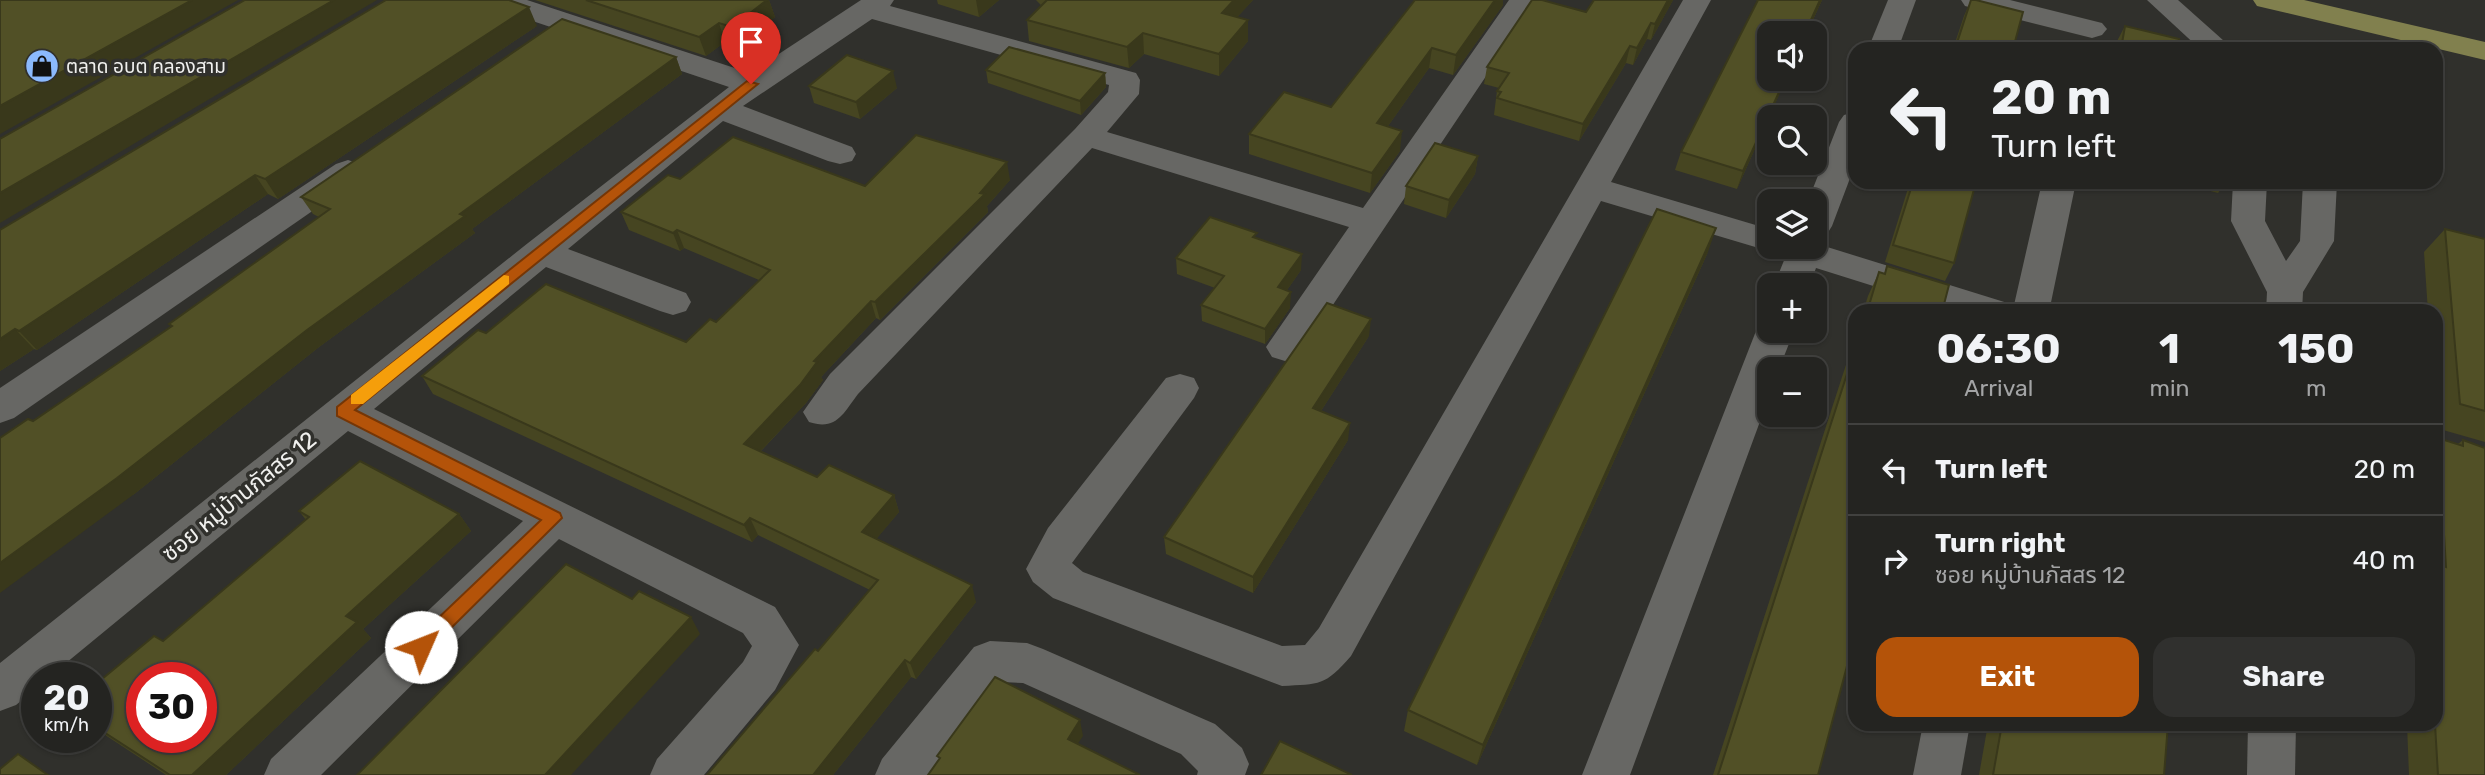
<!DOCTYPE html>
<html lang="en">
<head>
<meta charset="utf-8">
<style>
	:root { --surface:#242421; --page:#30302e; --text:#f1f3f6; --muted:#a3a4a5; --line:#41413f; --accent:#b45309 }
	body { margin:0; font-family:Rubik,"Noto Sans Thai",sans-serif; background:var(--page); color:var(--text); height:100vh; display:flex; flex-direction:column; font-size:26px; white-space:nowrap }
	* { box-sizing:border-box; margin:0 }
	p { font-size:23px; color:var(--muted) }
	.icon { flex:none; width:38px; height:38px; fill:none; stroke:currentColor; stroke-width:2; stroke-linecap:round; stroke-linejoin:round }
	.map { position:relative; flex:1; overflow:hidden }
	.details { position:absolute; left:1848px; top:304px; width:595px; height:427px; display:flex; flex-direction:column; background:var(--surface); border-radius:21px; box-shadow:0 2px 5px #0004,0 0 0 2px var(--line) }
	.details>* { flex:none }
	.hud { position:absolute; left:1848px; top:42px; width:595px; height:147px; border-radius:21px; box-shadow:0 2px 5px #0004,0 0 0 2px var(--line); background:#242421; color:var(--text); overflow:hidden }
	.fabs { position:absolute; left:1757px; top:21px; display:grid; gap:14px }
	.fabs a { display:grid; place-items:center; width:70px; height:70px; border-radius:14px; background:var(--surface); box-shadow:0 2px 5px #0004,0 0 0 2px var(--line); font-size:35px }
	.speed { position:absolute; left:21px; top:662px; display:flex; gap:14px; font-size:35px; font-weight:700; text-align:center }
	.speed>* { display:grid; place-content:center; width:91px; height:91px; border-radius:50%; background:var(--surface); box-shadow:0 2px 5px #0004,0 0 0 2px var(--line); line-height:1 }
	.speed small { font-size:18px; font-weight:400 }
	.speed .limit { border:10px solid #d22; background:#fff; color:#111 }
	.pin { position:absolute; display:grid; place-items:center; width:60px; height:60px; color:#fff; margin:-72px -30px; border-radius:50% 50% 50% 0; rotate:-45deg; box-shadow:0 0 7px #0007 }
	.pin .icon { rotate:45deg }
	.me { position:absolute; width:77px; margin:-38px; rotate:46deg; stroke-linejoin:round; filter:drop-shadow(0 0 5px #0008) }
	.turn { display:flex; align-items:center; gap:24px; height:147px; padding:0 28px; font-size:32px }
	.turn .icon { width:91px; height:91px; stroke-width:2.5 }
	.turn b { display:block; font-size:49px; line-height:60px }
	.eta { display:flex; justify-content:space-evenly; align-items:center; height:119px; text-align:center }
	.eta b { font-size:42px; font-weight:700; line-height:49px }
	.action { display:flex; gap:14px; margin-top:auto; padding:14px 28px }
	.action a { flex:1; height:80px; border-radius:21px; background:var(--accent); color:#fff; font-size:28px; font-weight:700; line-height:80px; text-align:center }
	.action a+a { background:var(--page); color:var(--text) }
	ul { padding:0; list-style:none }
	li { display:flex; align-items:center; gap:21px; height:91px; padding:0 28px; border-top:2px solid var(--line) }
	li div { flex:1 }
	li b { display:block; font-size:26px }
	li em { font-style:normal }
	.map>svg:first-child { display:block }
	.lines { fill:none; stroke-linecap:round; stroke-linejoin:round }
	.minor { fill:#676764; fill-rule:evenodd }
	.major { fill:#81804e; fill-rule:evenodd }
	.wall { fill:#464521 }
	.shaded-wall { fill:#39381b }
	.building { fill:#515026; stroke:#39381b; stroke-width:2; fill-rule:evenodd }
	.route { fill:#b45309; stroke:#753606; stroke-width:2 }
	.slow { fill:#f59e0b }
	.labels { text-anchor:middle; stroke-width:7; stroke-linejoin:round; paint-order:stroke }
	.far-poi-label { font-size:19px; fill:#f0f0ee; stroke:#30302c; text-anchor:start }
	.street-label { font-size:23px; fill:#f0f0ee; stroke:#30302c }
</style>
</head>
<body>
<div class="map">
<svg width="2485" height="775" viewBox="0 0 2485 775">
	<rect width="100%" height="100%" fill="#30302c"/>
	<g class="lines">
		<g class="minor">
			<path d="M484 0H527L750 73 861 0H894L890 6 1136 73 1140 80 1139 94 1107 132 1363 208 1509 0H1537L1298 357 1285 361 1272 357 1266 347 1349 227 1092 148 858 394C843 414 836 431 809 422L803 412 830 374 1075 129 1108 92 1109 85 872 19 743 106 852 147 856 154 852 161 840 164 828 161 723 121 568 249 686 293 691 302 686 311 673 315 660 311 546 267 374 409 775 607 799 645 775 690 704 775H650L657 759 743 662 752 646 743 633 559 539 321 775H264L271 759 523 521 348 431 49 677H37V688L16 705 0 711V663L528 243 729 87 488 6Z"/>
			<path d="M1683 0H1711L1611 182 1769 229V247H1815V237L1824 246 2014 305 2042 182H2076L2049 312H1956L1816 268 1810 285H1774L1785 258 1772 252 1601 201 1351 656C1325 686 1320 684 1282 686L1053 598 1033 582 1026 569 1048 528 1166 378 1180 374 1194 378 1199 388 1194 398 1072 563 1083 572 1282 646 1305 645 1319 628Z"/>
			<polygon points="1888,0 1916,0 1898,49 1868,49"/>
			<polygon points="1961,0 2010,0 2102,23 2107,29 2102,35 2092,38 1965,6"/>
			<polygon points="2147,0 2178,0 2233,49 2200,49"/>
			<polygon points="1855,112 1855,165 1832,226 1827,234 1815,237 1815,201 1808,201 1839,122 1844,115"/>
			<polygon points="348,160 360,164 365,171 360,178 14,418 0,423 0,388 336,164"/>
			<polygon points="2233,182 2267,182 2265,221 2286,261 2300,241 2303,182 2337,182 2334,241 2303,292 2302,312 2266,312 2267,292 2231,221"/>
			<polygon points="1769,319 1769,331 1794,331 1779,369 1769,369 1769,397 1630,775 1582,775 1756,331 1762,322"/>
			<polygon points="990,641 1027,643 1043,649 1215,724 1242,748 1249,764 1245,775 1197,775 1198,771 1181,754 1023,683 1001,682 928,775 875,775 882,759 974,647"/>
			<polygon points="1923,724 1970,724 1961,775 1913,775"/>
			<polygon points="2248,724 2296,724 2295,775 2247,775"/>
		</g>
		<polygon class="major" points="2253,0 2304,0 2485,42 2485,60 2257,6"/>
	</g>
	<g class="wall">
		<polygon points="535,0 769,0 775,17 738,46 725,42 706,56"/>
		<polygon points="937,0 999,0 979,17 938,4"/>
		<polygon points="1036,0 1253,0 1237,17 1248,41 1219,76 1144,54 1129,68 1029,41 1027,20 1041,5"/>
		<polygon points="1415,0 1503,0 1503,5 1453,75 1429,68 1388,126 1400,151 1370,193 1249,154 1249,134 1331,107"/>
		<polygon points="1594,0 1673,0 1651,40 1647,39 1633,65 1626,63 1579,141 1494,115 1497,91 1499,88 1484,84 1487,67 1586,12"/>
		<polygon points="1758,0 1822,0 1807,33 1769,33 1769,79 1786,79 1737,189 1675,170 1681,152"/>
		<polygon points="1971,0 2013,49 1953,49 1964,16"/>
		<polygon points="537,26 278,199 268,194 37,350 34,349 0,371 0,230"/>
		<polygon points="2125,26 2177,49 2114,49 2115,45"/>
		<polygon points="676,57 682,74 472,229 475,233 319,347 133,495 171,327 169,324 319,217 313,214 301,197"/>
		<polygon points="986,70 1105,73 1106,87 1081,115 988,83"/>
		<polygon points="809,86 897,88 860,119 814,103"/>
		<polygon points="1478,156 1475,174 1446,218 1404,204 1406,186"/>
		<polygon points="680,179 865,186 1010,180 987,206 988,212 880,320 876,318 821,377 823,380 806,403 761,451 817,477 894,495 899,512 876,539 976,602 916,679 911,677 833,775 707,775 818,651 870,590 758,535 752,542 433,394 422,376 486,333 686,342 716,322 759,280 684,248 680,251 629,230 621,212"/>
		<polygon points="1910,182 1976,182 1954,263 1945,281 1885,262"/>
		<polygon points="2177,182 2226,182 2218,193"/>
		<polygon points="2445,229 2485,239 2485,442 2436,428 2436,312 2428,312 2424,252"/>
		<polygon points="1256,238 1301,270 1287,290 1290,308 1265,344 1202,321 1201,305 1215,288 1177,274 1176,258"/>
		<polygon points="1708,252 1477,765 1404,731 1408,710"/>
		<polygon points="1887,266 1942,312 1863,312 1868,296 1879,272 1884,274"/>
		<polygon points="1369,336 1321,411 1348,440 1253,593 1166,554 1164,537"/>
		<polygon points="1855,337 1855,636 1818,775 1713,775"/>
		<polygon points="2438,438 2458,444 2463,440 2485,775 2409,775 2407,724 2436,724 2436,440"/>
		<polygon points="299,511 459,514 471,531 363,629 371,638 226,775 166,775 96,729 96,684 163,641 306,520"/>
		<polygon points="1988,724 2168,724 2164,775 1979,775"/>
	</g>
	<g class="shaded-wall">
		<polygon points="192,0 238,0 0,134 0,106"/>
		<polygon points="334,0 377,0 0,223 0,193"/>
		<polygon points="767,0 769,0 775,17 738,46 732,27"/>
		<polygon points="976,0 999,0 979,17"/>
		<polygon points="1234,0 1253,0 1222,34 1222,13"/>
		<polygon points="1495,0 1503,0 1503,5 1453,75 1456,55"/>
		<polygon points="1668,0 1673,0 1651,40 1655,24"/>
		<polygon points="1820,0 1822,0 1807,33 1805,33"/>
		<polygon points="529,7 537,26 278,199 265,179"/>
		<polygon points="1248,20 1248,41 1219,76 1219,54"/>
		<polygon points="719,23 725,42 706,56 699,37"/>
		<polygon points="1651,23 1647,39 1633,65 1637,48"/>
		<polygon points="1143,33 1144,54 1129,68 1127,47"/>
		<polygon points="1630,46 1626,63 1579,141 1583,124"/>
		<polygon points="1432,48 1429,68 1376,143 1377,123"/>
		<polygon points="676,57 682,74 472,229 475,233 319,347 133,495 0,593 0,563 460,214"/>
		<polygon points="893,71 897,88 860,119 856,102"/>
		<polygon points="1105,73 1106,87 1081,115 1080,101"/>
		<polygon points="1785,79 1786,79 1737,189 1743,171"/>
		<polygon points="1402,131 1400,151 1370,193 1372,173"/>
		<polygon points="1478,156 1475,174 1446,218 1449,200"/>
		<polygon points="1007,162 1010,180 987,206 988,212 880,320 875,302"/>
		<polygon points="255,175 268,194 37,350 19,331"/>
		<polygon points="1716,228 1708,252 1477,765 1483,745"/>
		<polygon points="677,230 684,248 680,251 673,233"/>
		<polygon points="1302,254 1301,270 1278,303 1278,287"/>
		<polygon points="1291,292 1290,308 1265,344 1265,329"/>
		<polygon points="871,301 876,318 821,377 823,380 806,403 751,461 744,444 814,361"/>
		<polygon points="1371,319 1369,336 1312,425 1313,408"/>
		<polygon points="15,329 34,349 0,371 0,339"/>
		<polygon points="1350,423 1348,440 1253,593 1253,577"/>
		<polygon points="894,495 899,512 868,549 862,532"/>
		<polygon points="459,514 471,531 363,629 371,638 226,775 192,775 346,616"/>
		<polygon points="750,518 758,535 752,542 744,525"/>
		<polygon points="972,585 976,602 916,679 910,663"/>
		<polygon points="691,617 700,634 571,775 545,775"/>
		<polygon points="905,660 911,677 833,775 813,775"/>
		<polygon points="1080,720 1083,736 1071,754 1068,739"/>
	</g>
	<g class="building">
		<polygon points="0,0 192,0 0,106"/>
		<polygon points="245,0 334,0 0,193 0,139"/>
		<polygon points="386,0 509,0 529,7 265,179 255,175 19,331 15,329 0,339 0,230"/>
		<polygon points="586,0 767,0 732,27 719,23 699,37"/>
		<polygon points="1047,0 1234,0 1222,13 1248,20 1219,54 1143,33 1127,47 1027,20"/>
		<polygon points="1415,0 1495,0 1456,55 1432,48 1377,123 1402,131 1372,173 1249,134 1284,92 1331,107"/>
		<polygon points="1532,0 1542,0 1586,12 1594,0 1668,0 1655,24 1651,23 1637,48 1630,46 1583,124 1497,98 1501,92 1497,91 1509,73 1487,67"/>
		<polygon points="1758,0 1820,0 1805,33 1769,33 1769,79 1785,79 1743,171 1681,152"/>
		<polygon points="1971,0 1976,0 2023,12 2013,49 1955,49"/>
		<polygon points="562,19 676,57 460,214 465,216 307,330 117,478 0,563 0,438 28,419 33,421 172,326 169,324 330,209 301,197"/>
		<polygon points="2125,26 2179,39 2177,49 2121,49"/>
		<polygon points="1009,47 1105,73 1080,101 986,70"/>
		<polygon points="847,55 893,71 856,102 809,86"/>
		<polygon points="916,135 1007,162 980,193 985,194 875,302 871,301 814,361 817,362 800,385 744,444 817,477 829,465 894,495 862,532 972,585 910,663 905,660 813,775 707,775 815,649 818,651 878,580 750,518 744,525 422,376 478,330 486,333 546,284 686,342 710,319 716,322 770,270 677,230 673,233 621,212 668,175 680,179 733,137 865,186"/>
		<polygon points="1435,143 1478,156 1449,200 1406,186"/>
		<polygon points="1913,182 1976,182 1954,263 1893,245"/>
		<polygon points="1657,209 1716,228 1483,745 1408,710"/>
		<polygon points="1210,217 1257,233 1253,237 1302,254 1278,287 1291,292 1265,329 1201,305 1224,276 1176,258"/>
		<polygon points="2445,229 2485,239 2485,411 2460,404"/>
		<polygon points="1887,266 1949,285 1942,312 1867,312 1879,272 1885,274"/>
		<polygon points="1327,303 1371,319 1313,408 1350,423 1253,577 1164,537"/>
		<polygon points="1855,349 1855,636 1818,775 1718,775"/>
		<polygon points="2438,438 2463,446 2463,440 2485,448 2485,775 2438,775 2435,724 2436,563 2446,567"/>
		<path d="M360 461 459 514 346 616 357 622 192 775H170L96 727V684L154 636 163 641 309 517 299 511ZM142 677H201V737H142Z"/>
		<polygon points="566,564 632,599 639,591 691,617 545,775 357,775"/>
		<polygon points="995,677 1080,720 1068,739 1140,775 928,775 940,758 937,756"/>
		<polygon points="2002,724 2168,724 2164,775 1993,775"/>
		<polygon points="1280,741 1352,775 1261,775"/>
		<polygon points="18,754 48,775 0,775 0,769"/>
	</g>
	<polygon class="route" points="747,81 758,84 355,410 560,513 562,518 427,652 414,652 412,647 414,641 541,520 337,416 337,407"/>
	<polygon class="slow" points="504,275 509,276 509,284 363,404 351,404 351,395"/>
	<defs>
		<g id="shop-disc" transform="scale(1.75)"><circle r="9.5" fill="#8bb9fc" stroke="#30302c"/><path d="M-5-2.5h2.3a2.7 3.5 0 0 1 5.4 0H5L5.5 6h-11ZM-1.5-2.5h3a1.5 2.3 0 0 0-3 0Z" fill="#111"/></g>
	</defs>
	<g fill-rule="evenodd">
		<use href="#shop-disc" x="42" y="66"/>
	</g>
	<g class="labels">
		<g class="far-poi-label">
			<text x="66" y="73">ตลาด อบต คลองสาม</text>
		</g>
		<g class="street-label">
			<text transform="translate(239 496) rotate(-39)" y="8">ซอย หมู่บ้านภัสสร 12</text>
		</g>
	</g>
</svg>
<div class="fabs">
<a><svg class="icon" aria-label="sound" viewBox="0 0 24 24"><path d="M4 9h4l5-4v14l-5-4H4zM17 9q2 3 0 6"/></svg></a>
<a><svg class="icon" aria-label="search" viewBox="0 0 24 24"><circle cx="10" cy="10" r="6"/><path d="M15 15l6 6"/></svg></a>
<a><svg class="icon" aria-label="layers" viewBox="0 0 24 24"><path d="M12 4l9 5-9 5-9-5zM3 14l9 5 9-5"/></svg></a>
<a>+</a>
<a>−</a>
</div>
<div class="speed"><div>20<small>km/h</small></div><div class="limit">30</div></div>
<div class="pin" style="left:751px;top:84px;background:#d93025"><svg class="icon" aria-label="arrive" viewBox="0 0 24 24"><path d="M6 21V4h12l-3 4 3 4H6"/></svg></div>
<svg class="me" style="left:421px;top:647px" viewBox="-20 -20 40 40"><circle r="19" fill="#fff"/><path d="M0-13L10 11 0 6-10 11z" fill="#b45309"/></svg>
<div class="hud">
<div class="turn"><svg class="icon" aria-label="left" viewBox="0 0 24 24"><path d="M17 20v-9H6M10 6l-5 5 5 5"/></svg><div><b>20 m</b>Turn left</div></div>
</div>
<section class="details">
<div class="eta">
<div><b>06:30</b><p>Arrival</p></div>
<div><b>1</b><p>min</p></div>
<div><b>150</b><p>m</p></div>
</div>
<ul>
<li><svg class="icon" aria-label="left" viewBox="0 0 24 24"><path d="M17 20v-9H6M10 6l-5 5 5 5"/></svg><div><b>Turn left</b></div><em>20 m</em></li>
<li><svg class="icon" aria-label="right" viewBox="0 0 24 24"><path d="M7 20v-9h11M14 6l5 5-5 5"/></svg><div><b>Turn right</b><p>ซอย หมู่บ้านภัสสร 12</p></div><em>40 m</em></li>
</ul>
<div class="action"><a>Exit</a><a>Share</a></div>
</section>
</div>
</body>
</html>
